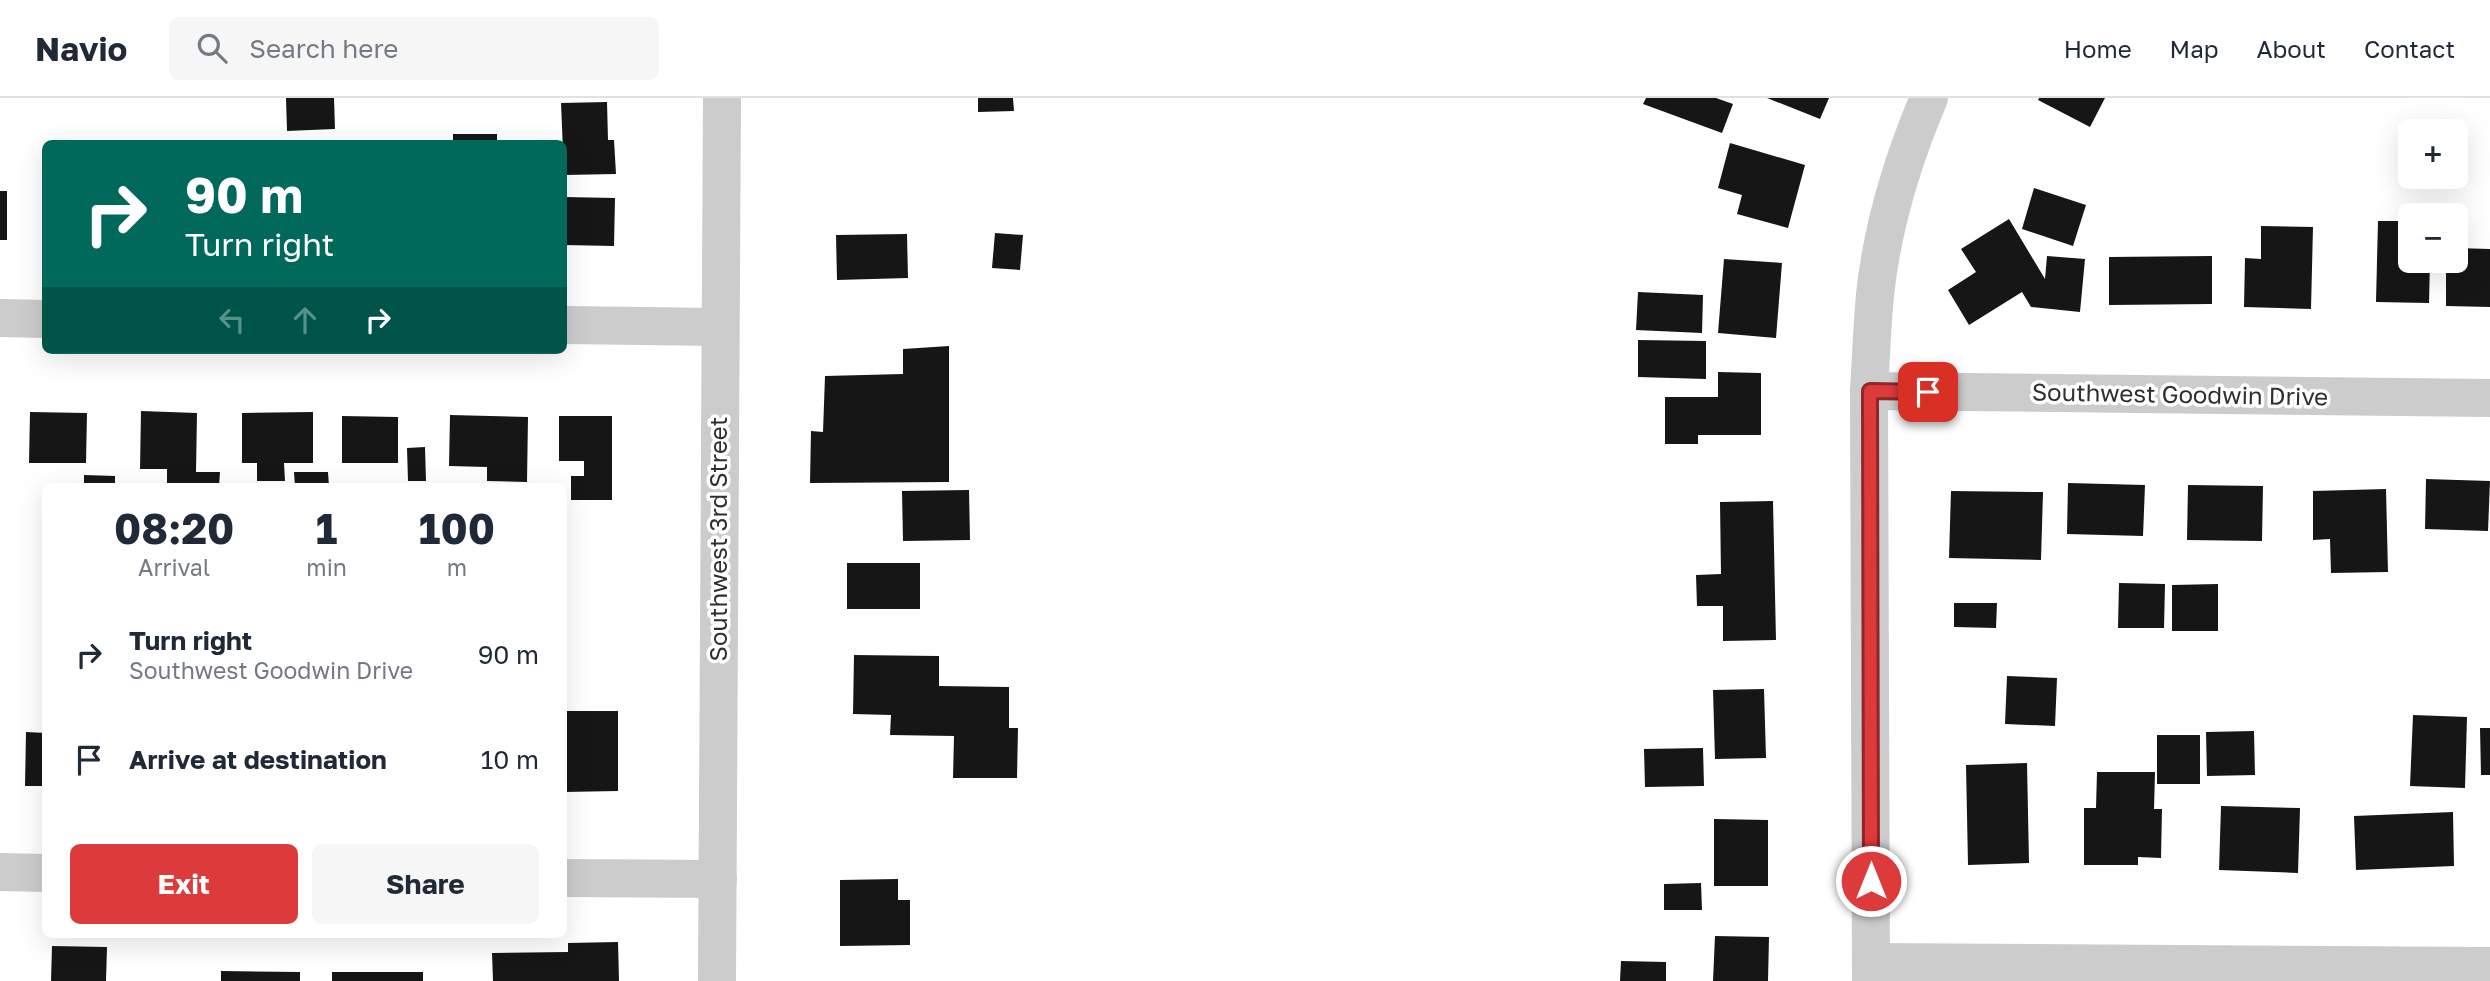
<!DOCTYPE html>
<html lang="en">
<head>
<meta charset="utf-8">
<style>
	:root { --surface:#fff; --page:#f6f6f7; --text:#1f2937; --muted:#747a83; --line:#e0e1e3; --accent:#dd3a3c }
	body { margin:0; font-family:"Golos Text",sans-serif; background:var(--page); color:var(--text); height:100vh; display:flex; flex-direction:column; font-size:26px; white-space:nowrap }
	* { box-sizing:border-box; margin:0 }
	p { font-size:23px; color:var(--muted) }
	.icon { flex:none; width:38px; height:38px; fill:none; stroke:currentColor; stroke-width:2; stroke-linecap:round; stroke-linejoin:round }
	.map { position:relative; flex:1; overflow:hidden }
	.side { position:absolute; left:42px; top:385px; width:525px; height:455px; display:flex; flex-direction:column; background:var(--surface); border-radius:10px; box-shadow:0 7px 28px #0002 }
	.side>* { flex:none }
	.hud { position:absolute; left:42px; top:42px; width:525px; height:214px; border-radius:10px; box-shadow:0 7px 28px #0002; background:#00695c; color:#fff; overflow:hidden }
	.buttons { position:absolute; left:2398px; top:21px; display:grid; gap:14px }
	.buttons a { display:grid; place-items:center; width:70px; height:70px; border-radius:10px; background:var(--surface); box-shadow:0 7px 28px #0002; font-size:35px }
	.pin { position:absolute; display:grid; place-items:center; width:60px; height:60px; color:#fff; margin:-30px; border-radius:14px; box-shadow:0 4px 10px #0006 }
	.me { position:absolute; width:77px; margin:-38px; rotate:0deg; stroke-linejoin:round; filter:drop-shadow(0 0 5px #0008) }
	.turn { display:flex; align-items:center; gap:24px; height:147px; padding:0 28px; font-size:32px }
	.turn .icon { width:91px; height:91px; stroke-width:2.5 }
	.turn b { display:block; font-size:49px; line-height:60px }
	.lanes { display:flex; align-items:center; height:66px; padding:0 28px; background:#0003; justify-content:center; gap:35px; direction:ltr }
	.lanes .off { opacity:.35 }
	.eta { display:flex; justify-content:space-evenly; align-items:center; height:119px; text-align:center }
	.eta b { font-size:42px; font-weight:700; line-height:49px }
	.button { display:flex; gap:14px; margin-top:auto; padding:14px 28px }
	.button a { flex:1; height:80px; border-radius:10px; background:var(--accent); color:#fff; font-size:28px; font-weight:700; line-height:80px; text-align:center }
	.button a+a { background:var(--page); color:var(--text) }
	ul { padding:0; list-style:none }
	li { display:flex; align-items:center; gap:21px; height:105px; padding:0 28px }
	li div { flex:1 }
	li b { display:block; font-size:26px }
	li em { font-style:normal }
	header { display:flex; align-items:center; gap:42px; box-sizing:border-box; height:98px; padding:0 35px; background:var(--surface); border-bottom:2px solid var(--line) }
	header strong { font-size:33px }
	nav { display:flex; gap:38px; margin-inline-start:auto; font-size:24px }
	.search { width:490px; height:63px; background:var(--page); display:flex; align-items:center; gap:18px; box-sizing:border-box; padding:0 24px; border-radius:10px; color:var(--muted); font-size:26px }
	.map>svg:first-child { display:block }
	.building { fill:#161616 }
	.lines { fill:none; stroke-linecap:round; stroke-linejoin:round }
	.minor { stroke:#ccc; stroke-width:38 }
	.route-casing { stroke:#902627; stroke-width:18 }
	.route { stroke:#dd3a3c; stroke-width:12 }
	.labels { text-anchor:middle; stroke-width:7; stroke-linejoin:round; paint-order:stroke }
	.street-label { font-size:24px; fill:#2f2f2f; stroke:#fff }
</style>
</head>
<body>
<header>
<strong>Navio</strong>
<div class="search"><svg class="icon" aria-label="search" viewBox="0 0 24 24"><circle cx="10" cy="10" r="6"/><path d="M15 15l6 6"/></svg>Search here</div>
<nav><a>Home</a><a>Map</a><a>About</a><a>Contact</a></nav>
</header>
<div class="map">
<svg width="2490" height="883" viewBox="0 0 2490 883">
	<rect width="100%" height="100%" fill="#fff"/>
	<g class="building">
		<polygon points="286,0 334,0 335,31 287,33"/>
		<polygon points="978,0 1013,0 1014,13 978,14"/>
		<polygon points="1646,0 1716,0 1733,6 1722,35 1643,6"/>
		<polygon points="1767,0 1829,0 1820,21"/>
		<polygon points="2039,0 2105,0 2090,29 2038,2"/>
		<polygon points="607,4 608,42 614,42 616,76 564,77 561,5"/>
		<rect x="453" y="36" width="44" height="10"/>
		<polygon points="1730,45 1805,67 1788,130 1737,116 1742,97 1718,90"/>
		<polygon points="2034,90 2086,107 2073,148 2022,131"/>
		<rect x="0" y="93" width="7" height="49"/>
		<polygon points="564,99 615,100 614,148 564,147"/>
		<polygon points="2009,121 2045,181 2047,158 2085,161 2080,214 2031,209 2022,194 1969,227 1948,192 1976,174 1961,151"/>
		<polygon points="2378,123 2410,123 2410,163 2430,163 2429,205 2376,204"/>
		<polygon points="2261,128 2313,129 2311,211 2244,209 2245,160 2261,161"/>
		<polygon points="995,135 1023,137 1020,172 992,170"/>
		<polygon points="907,136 908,180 837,182 836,137"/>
		<polygon points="2455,150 2490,151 2490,209 2446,208 2446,163 2455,163"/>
		<polygon points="2212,158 2212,206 2109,207 2109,159"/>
		<polygon points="1724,161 1782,165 1776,240 1718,235"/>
		<polygon points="1638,194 1703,197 1702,235 1636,232"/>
		<polygon points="1638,242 1706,243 1706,281 1638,279"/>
		<polygon points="949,248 949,384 810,385 811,333 823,334 825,278 903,276 903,251"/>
		<polygon points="1718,274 1761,275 1761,337 1698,337 1698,346 1665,346 1665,299 1718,299"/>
		<polygon points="141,313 197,315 196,374 220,374 219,388 167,388 167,371 140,371"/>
		<polygon points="30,314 87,315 86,365 29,365"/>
		<polygon points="313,314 313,365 284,365 285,383 257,383 257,365 242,365 242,315"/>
		<polygon points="450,317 528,319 527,384 487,383 487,369 449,368"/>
		<polygon points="342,318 398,319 398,365 342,365"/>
		<polygon points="559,318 612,318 612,402 571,402 571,378 584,378 584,363 559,363"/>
		<polygon points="425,349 426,383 408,383 407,350"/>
		<polygon points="294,374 328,374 329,388 295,388"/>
		<polygon points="84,377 115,378 115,388 84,388"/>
		<polygon points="2426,381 2490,383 2488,433 2425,431"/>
		<polygon points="2068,385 2145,387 2143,438 2067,436"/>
		<polygon points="2188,387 2263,388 2262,443 2187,442"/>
		<polygon points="2386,391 2388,474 2331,475 2330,441 2313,442 2313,393"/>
		<polygon points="969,392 970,442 903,443 902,393"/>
		<polygon points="1951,393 2043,394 2041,462 1949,460"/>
		<polygon points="1773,403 1776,542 1723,543 1723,508 1697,508 1696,477 1721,476 1720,404"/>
		<rect x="847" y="465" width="73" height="46"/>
		<polygon points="2119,485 2165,486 2164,530 2118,530"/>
		<polygon points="2218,486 2218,533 2172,533 2172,487"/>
		<polygon points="1954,505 1997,505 1996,530 1954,529"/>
		<polygon points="854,557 939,558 939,588 1009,589 1009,630 1018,630 1017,680 953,680 954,638 890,637 891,617 853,616"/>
		<polygon points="2007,578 2057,580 2055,628 2005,626"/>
		<polygon points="1764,591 1766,660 1715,661 1713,592"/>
		<polygon points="564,613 618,613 618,693 564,694"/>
		<polygon points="2413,617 2467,619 2465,690 2410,688"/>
		<polygon points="2480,630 2490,630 2490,677 2481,677"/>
		<polygon points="2254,633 2255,677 2207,678 2206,634"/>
		<polygon points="26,634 46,635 46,688 25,688"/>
		<rect x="2157" y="637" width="43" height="49"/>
		<polygon points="1703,650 1704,688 1645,689 1644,651"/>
		<polygon points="2027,665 2029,765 1968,767 1966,667"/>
		<polygon points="2097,674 2155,674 2154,711 2162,711 2161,760 2138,759 2138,767 2084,767 2084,710 2096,710"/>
		<polygon points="2221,708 2300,710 2298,775 2219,772"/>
		<polygon points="2453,714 2454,768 2356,772 2354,718"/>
		<polygon points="1714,721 1768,722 1768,788 1714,788"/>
		<polygon points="898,781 898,802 910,802 910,847 840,848 840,782"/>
		<polygon points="1701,785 1702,812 1664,812 1664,786"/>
		<polygon points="1715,838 1769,839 1768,883 1713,883"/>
		<polygon points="618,844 619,883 493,883 492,855 568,854 568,845"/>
		<polygon points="52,848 107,849 106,883 51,883"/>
		<polygon points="1621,863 1666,864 1666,883 1620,883"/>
		<polygon points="221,873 300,874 300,883 221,883"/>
		<rect x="332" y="874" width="91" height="9"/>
	</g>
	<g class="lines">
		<g class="minor">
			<polyline points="0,220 46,221"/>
			<polyline points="564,227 720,229"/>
			<polyline points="1869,293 2490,300"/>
			<polyline points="0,774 46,775"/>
			<polyline points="564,780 718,781"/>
			<polyline points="1871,864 2490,868"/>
			<polyline points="717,883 722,0"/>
			<path d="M1871 883 1869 293C1871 261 1872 228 1875 197 1882 131 1903 61 1929 0"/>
		</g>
	</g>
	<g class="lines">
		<g class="route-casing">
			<polyline id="route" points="1871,783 1870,293 1928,294"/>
		</g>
		<use href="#route" class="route"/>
	</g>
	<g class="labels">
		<g class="street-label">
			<text transform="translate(2180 297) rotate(1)" y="8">Southwest Goodwin Drive</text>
			<text transform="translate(719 441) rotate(-90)" y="8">Southwest 3rd Street</text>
		</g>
	</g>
</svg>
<div class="buttons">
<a>+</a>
<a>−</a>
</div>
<div class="pin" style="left:1928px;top:294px;background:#d93025"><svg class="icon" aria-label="arrive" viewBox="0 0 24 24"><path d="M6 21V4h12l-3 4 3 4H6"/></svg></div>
<svg class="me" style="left:1871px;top:783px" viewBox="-20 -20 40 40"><circle r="17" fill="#dd3a3c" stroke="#fff" stroke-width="3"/><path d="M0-11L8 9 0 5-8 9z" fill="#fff"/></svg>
<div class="hud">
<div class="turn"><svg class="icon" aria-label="right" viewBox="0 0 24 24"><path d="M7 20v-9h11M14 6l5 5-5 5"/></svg><div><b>90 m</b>Turn right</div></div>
<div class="lanes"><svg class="icon off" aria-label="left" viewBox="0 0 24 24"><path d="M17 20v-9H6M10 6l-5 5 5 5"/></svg><svg class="icon off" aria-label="ahead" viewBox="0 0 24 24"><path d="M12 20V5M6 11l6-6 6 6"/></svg><svg class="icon" aria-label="right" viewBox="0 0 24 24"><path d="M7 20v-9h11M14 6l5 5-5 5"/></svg></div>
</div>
<section class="side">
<div class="eta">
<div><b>08:20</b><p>Arrival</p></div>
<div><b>1</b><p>min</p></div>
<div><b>100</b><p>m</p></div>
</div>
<ul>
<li><svg class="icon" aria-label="right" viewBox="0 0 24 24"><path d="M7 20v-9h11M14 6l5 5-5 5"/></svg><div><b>Turn right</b><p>Southwest Goodwin Drive</p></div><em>90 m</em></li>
<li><svg class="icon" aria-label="arrive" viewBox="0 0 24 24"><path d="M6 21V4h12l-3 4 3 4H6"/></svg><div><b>Arrive at destination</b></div><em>10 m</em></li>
</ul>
<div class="button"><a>Exit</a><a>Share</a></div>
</section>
</div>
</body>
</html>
